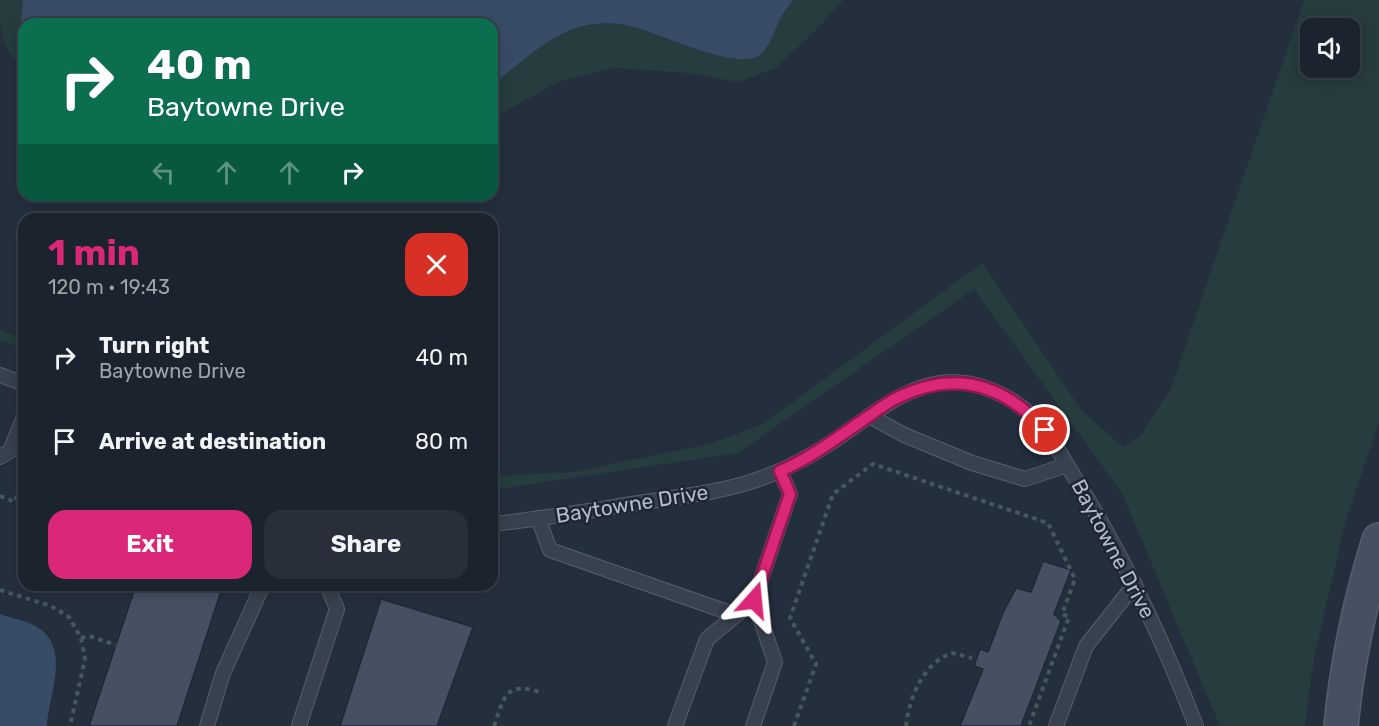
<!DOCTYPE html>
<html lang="en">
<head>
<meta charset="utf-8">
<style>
	:root { --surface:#1b232e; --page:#282f3a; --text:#f1f3f6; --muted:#a0a4aa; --line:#39404a; --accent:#db2777 }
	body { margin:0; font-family:Rubik,sans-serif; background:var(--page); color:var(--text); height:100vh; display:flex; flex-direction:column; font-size:22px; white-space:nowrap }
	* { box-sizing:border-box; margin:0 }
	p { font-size:20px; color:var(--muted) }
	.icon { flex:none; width:33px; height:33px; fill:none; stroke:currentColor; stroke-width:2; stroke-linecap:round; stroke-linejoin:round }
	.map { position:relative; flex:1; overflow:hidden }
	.side { position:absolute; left:18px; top:213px; width:480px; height:378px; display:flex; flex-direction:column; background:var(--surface); border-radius:18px; box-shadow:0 3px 15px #0003,0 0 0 2px var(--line) }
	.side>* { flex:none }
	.banner { position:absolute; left:18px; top:18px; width:480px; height:183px; border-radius:18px; box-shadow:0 3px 15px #0003,0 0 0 2px var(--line); background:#0b6e4f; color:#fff; overflow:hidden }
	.fabs { position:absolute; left:1300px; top:18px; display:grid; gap:12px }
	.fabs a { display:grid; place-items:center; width:60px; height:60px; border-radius:12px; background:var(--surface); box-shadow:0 3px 15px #0003,0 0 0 2px var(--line); font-size:30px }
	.pin { position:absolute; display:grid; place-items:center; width:51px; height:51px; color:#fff; margin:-26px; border:3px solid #fff; border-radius:50%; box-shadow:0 2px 6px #0007 }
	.me { position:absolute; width:66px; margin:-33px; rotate:18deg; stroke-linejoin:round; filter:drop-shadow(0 0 4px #0008) }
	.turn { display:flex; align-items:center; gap:21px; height:126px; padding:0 30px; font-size:27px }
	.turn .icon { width:78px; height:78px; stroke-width:2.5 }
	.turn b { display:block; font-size:42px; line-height:51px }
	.lanes { display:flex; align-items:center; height:57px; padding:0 30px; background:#0003; justify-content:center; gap:30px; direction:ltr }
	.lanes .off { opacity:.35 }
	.round { display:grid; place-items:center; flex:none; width:63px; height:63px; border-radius:18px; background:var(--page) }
	.overview { display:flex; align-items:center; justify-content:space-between; height:102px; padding:0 30px }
	h1 { font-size:36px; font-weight:700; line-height:45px; color:var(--accent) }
	.button { display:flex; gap:12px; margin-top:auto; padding:12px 30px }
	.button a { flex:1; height:69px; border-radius:18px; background:var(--accent); color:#fff; font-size:24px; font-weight:700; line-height:69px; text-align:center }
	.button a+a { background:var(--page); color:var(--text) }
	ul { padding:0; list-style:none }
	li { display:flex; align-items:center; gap:18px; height:84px; padding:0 30px }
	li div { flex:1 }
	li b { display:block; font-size:22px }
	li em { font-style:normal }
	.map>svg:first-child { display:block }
	.green { fill:#263c3f; fill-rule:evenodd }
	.water { fill:#394c67 }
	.building { fill:#455162; stroke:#1f2835; stroke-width:1.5 }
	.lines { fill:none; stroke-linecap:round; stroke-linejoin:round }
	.lane-casing { stroke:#565f6c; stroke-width:16 }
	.secondary-casing { stroke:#565f6c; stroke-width:36 }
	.path { stroke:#44595c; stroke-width:4; stroke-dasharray:4.5 4.5; stroke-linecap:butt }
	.lane { stroke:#38414e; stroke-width:14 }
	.secondary { stroke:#465061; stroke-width:33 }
	.route-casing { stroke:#8e194d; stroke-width:15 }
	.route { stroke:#db2777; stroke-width:10 }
	.labels { text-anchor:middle; stroke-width:5; stroke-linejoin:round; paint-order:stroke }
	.street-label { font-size:21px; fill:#b4bcc9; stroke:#1d2633 }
</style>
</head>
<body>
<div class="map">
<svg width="1379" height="726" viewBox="0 0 1379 726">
	<rect width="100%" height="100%" fill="#242f3e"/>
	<g class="green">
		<path d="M0 0H23C20 23 24 44 24 67 0 50 0 29 0 0Z"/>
		<path d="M793 0H843L821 25 776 68 738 82 688 73 614 68 560 81 492 119V85C521 63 551 32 588 25 603 22 620 23 634 27 661 34 738 72 760 55 771 46 774 31 780 19 783 12 789 6 793 0Z"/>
		<path d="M1304 0H1379V422L1346 520 1314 657 1305 726H1220L1122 493 974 289 738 453 492 490V476L573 472 709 444 763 424 982 263 1082 411 1123 447 1140 436 1171 388ZM1350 28V68H1311V28Z"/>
		<polygon points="0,330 24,339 24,349 0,340"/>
	</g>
	<g class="water">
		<path d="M23 0H793C789 6 783 12 780 19 774 31 771 46 760 55 738 72 661 34 634 27 620 23 603 22 588 25 551 32 521 63 492 85V24H24V40L21 20Z"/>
		<path d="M0 614C10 618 22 620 31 624 74 643 49 692 47 726H0Z"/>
	</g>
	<g class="building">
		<polygon points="1043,561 1071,570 1054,614 1061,621 1021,726 960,726 983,669 974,666 980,649 988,652 1003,613 1016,588 1031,592"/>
		<polygon points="136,585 223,585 177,726 89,726"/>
		<polygon points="381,599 473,627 437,726 340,726"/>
	</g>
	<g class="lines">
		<g class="lane-casing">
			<g id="lane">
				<polyline points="0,375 24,384"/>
				<polyline points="870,416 902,434 972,463 1025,479 1067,465"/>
				<polyline points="0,457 10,451 24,417"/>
				<polyline points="538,518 550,550 736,615"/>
				<path d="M492 524C543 519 594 510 645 502 683 496 723 492 759 479 788 469 813 455 838 438 867 418 895 394 930 385 966 375 1007 392 1033 417 1051 434 1062 458 1075 478 1124 557 1163 640 1196 726"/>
				<polyline points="207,726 223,673 261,589 265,585"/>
				<polyline points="299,726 337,609 327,585"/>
				<polyline points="675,726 707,639 754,600 790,494 780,471"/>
				<polyline points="753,726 775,662 754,600"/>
				<polyline points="1056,726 1086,646 1135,584"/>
			</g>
		</g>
		<g class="secondary-casing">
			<path id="secondary" d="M1341 726C1347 663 1360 601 1379 540"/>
		</g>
		<g class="path">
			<polyline points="0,496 15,502 22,481"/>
			<polyline points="0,590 51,606 69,617 81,638 85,659 70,726"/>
			<polyline points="81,638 89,636 116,645"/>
			<path d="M494 726C505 694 506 681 543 693"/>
			<polyline points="794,726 816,664 790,618 833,494 873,464 1048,523 1075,579 1062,614 1069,617 1029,726"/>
			<path d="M906 726C909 698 923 663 952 653L972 658"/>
		</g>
		<use href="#lane" class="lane"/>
		<use href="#secondary" class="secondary"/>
	</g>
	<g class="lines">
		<g class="route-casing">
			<path id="route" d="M754 600 790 494 780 471C811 458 838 437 866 418 875 412 884 405 893 400 952 369 1002 382 1045 430"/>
		</g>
		<use href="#route" class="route"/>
	</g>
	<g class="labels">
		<g class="street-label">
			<text transform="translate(632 504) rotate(-9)" y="7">Baytowne Drive</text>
			<text transform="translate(1113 549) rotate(62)" y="7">Baytowne Drive</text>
		</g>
	</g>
</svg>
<div class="fabs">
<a><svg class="icon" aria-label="sound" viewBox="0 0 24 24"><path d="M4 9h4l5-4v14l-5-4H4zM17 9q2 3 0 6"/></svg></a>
</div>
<div class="pin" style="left:1045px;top:430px;background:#d93025"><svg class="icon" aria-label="arrive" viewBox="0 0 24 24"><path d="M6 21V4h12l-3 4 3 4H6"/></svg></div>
<svg class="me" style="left:754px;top:600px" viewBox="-20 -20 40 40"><path d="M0-17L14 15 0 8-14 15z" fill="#db2777" stroke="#fff" stroke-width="4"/></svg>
<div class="banner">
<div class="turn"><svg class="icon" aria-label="right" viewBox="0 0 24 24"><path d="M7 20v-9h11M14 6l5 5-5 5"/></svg><div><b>40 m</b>Baytowne Drive</div></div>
<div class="lanes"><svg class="icon off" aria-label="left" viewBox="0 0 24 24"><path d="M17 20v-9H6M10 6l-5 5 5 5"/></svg><svg class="icon off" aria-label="ahead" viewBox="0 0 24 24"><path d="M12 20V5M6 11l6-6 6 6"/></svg><svg class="icon off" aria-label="ahead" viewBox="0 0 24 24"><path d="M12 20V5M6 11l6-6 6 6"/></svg><svg class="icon" aria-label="right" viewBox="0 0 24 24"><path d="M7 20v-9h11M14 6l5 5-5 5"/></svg></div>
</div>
<section class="side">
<div class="overview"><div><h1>1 min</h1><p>120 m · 19:43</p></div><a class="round" style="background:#d93025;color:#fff"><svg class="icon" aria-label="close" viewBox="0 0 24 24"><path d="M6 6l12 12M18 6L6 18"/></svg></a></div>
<ul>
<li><svg class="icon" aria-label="right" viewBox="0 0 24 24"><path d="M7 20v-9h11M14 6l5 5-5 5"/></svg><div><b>Turn right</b><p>Baytowne Drive</p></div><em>40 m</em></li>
<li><svg class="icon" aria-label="arrive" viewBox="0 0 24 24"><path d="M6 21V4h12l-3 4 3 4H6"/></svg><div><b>Arrive at destination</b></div><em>80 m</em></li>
</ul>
<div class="button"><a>Exit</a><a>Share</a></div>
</section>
</div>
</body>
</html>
